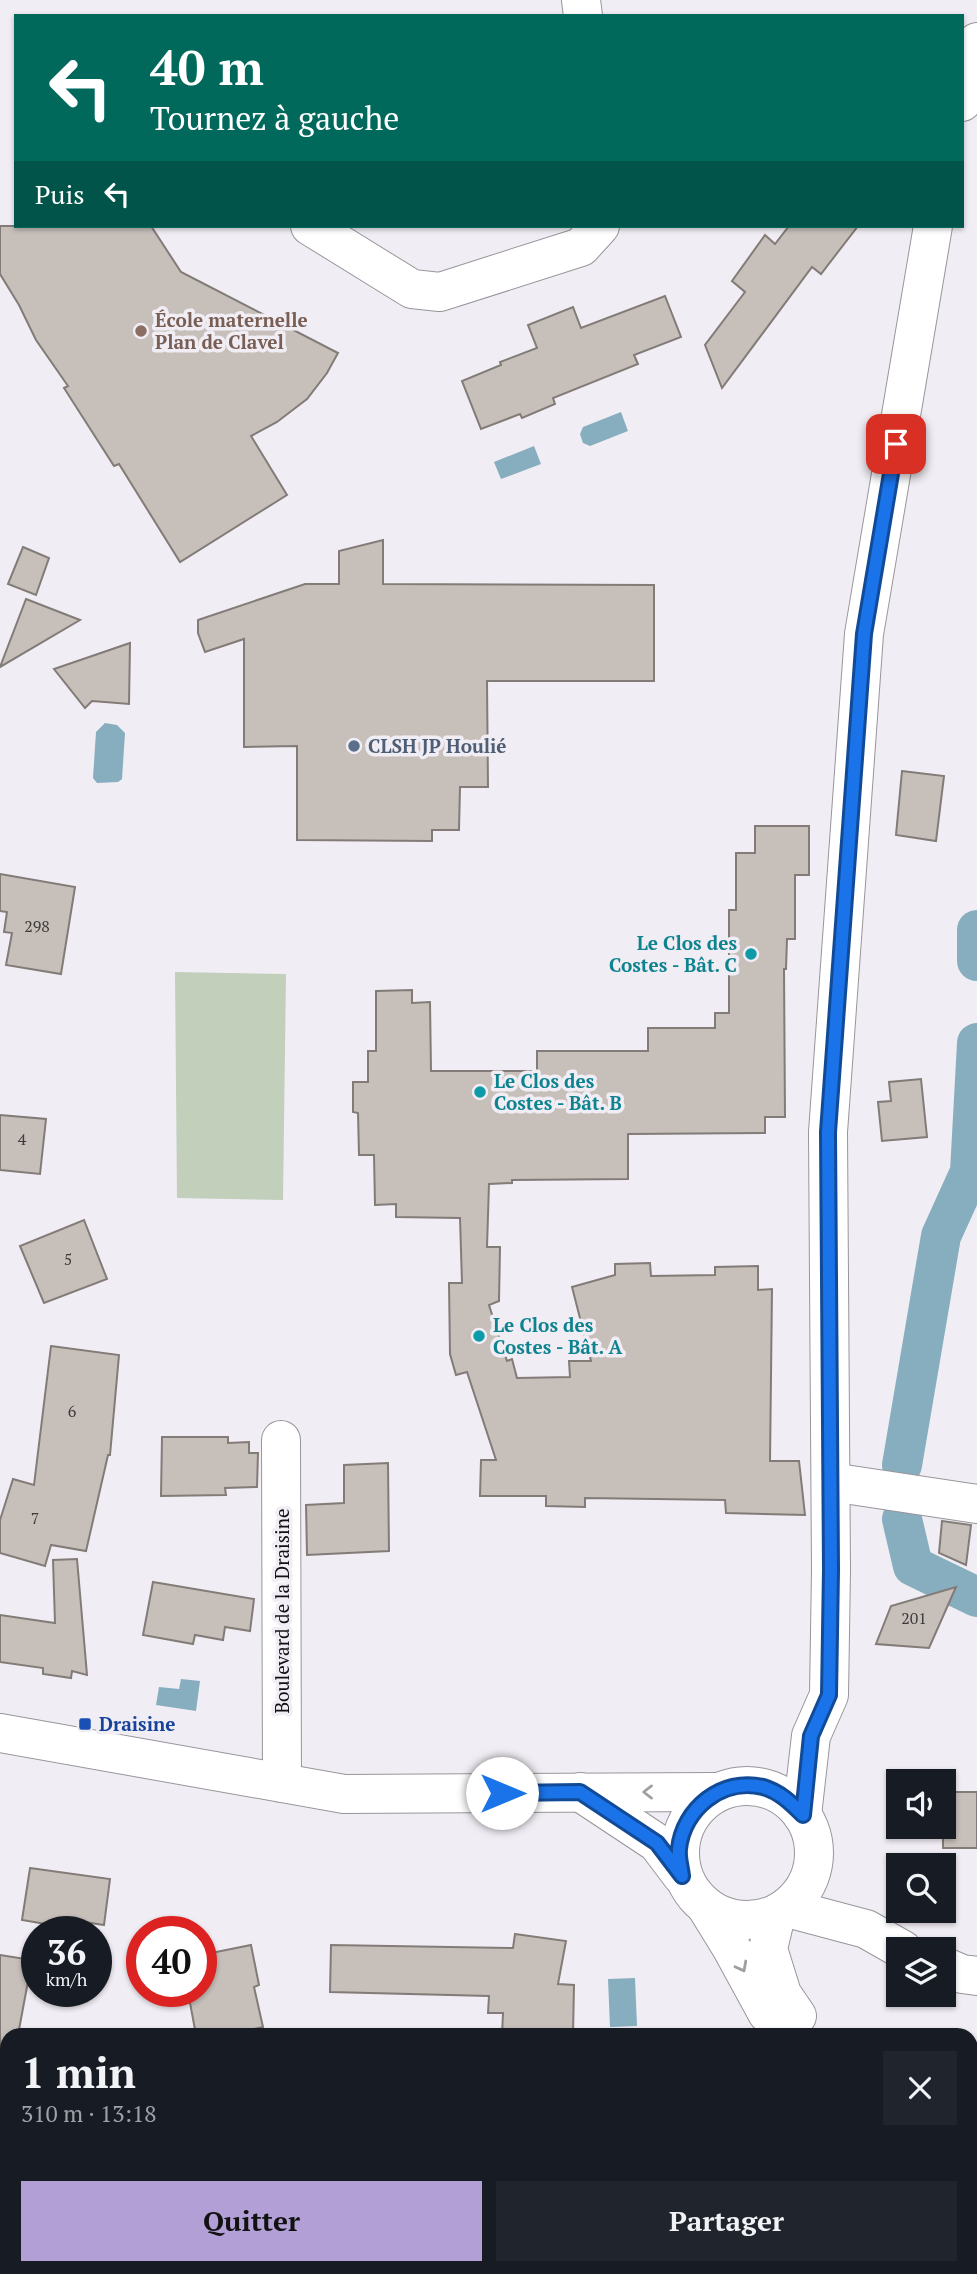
<!DOCTYPE html>
<html lang="fr">
<head>
<meta charset="utf-8">
<style>
	:root { --surface:#171b24; --page:#20242c; --text:#f1f3f6; --muted:#9ea1a6; --accent:#b29fd6 }
	body { margin:0; font-family:"PT Serif",serif; background:var(--page); color:var(--text); height:100vh; display:flex; flex-direction:column; font-size:26px; white-space:nowrap }
	* { box-sizing:border-box; margin:0 }
	p { font-size:23px; color:var(--muted) }
	.icon { flex:none; width:38px; height:38px; fill:none; stroke:currentColor; stroke-width:2; stroke-linecap:round; stroke-linejoin:round }
	.map { position:relative; flex:1; overflow:hidden }
	.details { position:absolute; left:0px; top:2028px; width:978px; height:247px; display:flex; flex-direction:column; background:var(--surface); border-radius:21px 21px 0 0; box-shadow:0 2px 5px #0004 }
	.details>* { flex:none }
	.hud { position:absolute; left:14px; top:14px; width:950px; height:214px; border-radius:0px; box-shadow:0 2px 5px #0004; background:#00695c; color:#fff; overflow:hidden }
	.tools { position:absolute; left:886px; top:1769px; display:grid; gap:14px }
	.tools a { display:grid; place-items:center; width:70px; height:70px; border-radius:0px; background:var(--surface); box-shadow:0 2px 5px #0004; font-size:35px }
	.speed { position:absolute; left:21px; top:1916px; display:flex; gap:14px; font-size:35px; font-weight:700; text-align:center }
	.speed>* { display:grid; place-content:center; width:91px; height:91px; border-radius:50%; background:var(--surface); box-shadow:0 2px 5px #0004; line-height:1 }
	.speed small { font-size:18px; font-weight:400 }
	.speed .limit { border:10px solid #d22; background:#fff; color:#111 }
	.pin { position:absolute; display:grid; place-items:center; width:60px; height:60px; color:#fff; margin:-30px; border-radius:14px; box-shadow:0 4px 10px #0006 }
	.me { position:absolute; width:77px; margin:-38px; rotate:90deg; stroke-linejoin:round; filter:drop-shadow(0 0 5px #0008) }
	.turn { display:flex; align-items:center; gap:24px; height:147px; padding:0 21px; font-size:32px }
	.turn .icon { width:91px; height:91px; stroke-width:2.5 }
	.turn b { display:block; font-size:49px; line-height:60px }
	.then { display:flex; align-items:center; height:66px; padding:0 21px; background:#0003; gap:14px; font-size:26px }
	.round { display:grid; place-items:center; flex:none; width:74px; height:74px; border-radius:0px; background:var(--page) }
	.summary { display:flex; align-items:center; justify-content:space-between; height:119px; padding:0 21px }
	h1 { font-size:42px; font-weight:800; line-height:52px }
	.button { display:flex; gap:14px; margin-top:auto; padding:14px 21px }
	.button a { flex:1; height:80px; border-radius:0px; background:var(--accent); color:#111; font-size:28px; font-weight:800; line-height:80px; text-align:center }
	.button a+a { background:var(--page); color:var(--text) }
	.map>svg:first-child { display:block }
	.green { fill:#c1cfbb }
	.water { fill:#87aebf }
	.lines { fill:none; stroke-linecap:round; stroke-linejoin:round }
	.canal { stroke:#87aebf; stroke-width:40 }
	.building { fill:#c6bfba; stroke:#827b77; stroke-width:2 }
	.minor-casing { stroke:#98959b; stroke-width:40 }
	.minor { stroke:#fff; stroke-width:38 }
	.oneway { stroke:#9f9fa0 }
	.route-casing { stroke:#114b97; stroke-width:18 }
	.route { stroke:#1a73e8; stroke-width:12 }
	.education-dot { fill:#8d6e63; stroke:#f1edf4; stroke-width:2.5 }
	.service-dot { fill:#5c6f8a; stroke:#f1edf4; stroke-width:2.5 }
	.culture-dot { fill:#0f9aa8; stroke:#f1edf4; stroke-width:2.5 }
	.transit-dot { fill:#1a4fb4; stroke:#f1edf4; stroke-width:2.5 }
	.labels { text-anchor:middle; stroke-width:7; stroke-linejoin:round; paint-order:stroke }
	.number-label { font-size:16px; fill:#3e3b3b }
	.education-label { font-size:19px; font-weight:bold; fill:#785e54; stroke:#f1edf4; text-anchor:start }
	.service-label { font-size:19px; font-weight:bold; fill:#4e5e75; stroke:#f1edf4; text-anchor:start }
	.culture-label { font-size:19px; font-weight:bold; fill:#0d838f; stroke:#f1edf4; text-anchor:start }
	.street-label { font-size:19px; fill:#100f11; stroke:#f1edf4 }
	.transit-label { font-size:19px; font-weight:bold; fill:#164399; stroke:#f1edf4; text-anchor:start }
</style>
</head>
<body>
<div class="map">
<svg width="977" height="2274" viewBox="0 0 977 2274">
	<rect width="100%" height="100%" fill="#f1edf4"/>
	<g class="green">
		<polygon points="175,972 286,974 283,1200 177,1198"/>
		<polygon points="227,2268 330,2268 329,2274 226,2274"/>
		<polygon points="332,2268 435,2268 434,2274 331,2274"/>
		<polygon points="463,2268 566,2268 565,2274 462,2274"/>
		<polygon points="569,2268 590,2268 630,2274 568,2274"/>
	</g>
	<g class="water">
		<polygon points="621,412 628,431 590,446 583,443 580,434 583,427"/>
		<polygon points="534,446 541,464 501,479 494,462"/>
		<polygon points="105,723 117,725 125,733 122,779 118,782 97,783 93,778 96,732"/>
		<polygon points="181,1679 200,1681 196,1711 156,1705 159,1687 179,1689"/>
		<polygon points="635,1978 637,2026 610,2027 608,1979"/>
	</g>
	<g class="lines">
		<g class="canal">
			<polyline points="977,930 977,961"/>
			<polyline points="902,1465 941,1236 970,1172 977,1043"/>
			<polyline points="902,1519 913,1566 977,1597"/>
		</g>
	</g>
	<g class="building">
		<polygon points="0,226 151,226 181,272 338,353 327,373 307,399 277,422 251,436 287,495 180,562 119,464 114,466 64,388 68,386 36,340 19,305 0,274"/>
		<polygon points="789,226 858,226 821,274 812,267 722,388 705,345 745,292 732,281 765,235 775,244"/>
		<polygon points="665,296 681,337 634,355 638,364 553,398 555,404 522,418 520,414 481,429 462,381 501,365 500,362 537,348 528,325 573,307 581,328"/>
		<polygon points="383,540 383,584 654,585 654,681 487,681 488,787 460,787 459,830 432,830 432,841 297,840 297,746 244,747 244,639 205,652 198,633 198,620 305,584 339,584 339,551"/>
		<polygon points="23,547 49,558 36,595 8,584"/>
		<polygon points="26,599 80,620 0,667"/>
		<polygon points="130,643 129,704 92,701 85,708 54,669"/>
		<polygon points="902,771 944,776 936,841 896,835"/>
		<polygon points="755,826 809,826 809,875 795,875 795,939 787,939 786,969 784,969 785,1117 765,1117 765,1133 628,1134 628,1179 512,1180 512,1183 489,1184 487,1247 500,1247 499,1301 489,1305 507,1361 512,1359 517,1378 570,1377 569,1361 591,1361 572,1287 615,1275 615,1264 650,1263 651,1276 715,1275 715,1267 758,1266 758,1290 772,1289 770,1461 799,1461 805,1515 726,1513 725,1500 585,1498 585,1507 546,1506 546,1496 480,1496 481,1460 496,1460 467,1372 456,1375 450,1354 449,1283 462,1283 460,1218 396,1217 396,1204 375,1205 374,1155 359,1155 358,1113 353,1112 353,1082 368,1082 368,1051 376,1051 376,991 412,990 412,1003 430,1002 431,1071 537,1071 537,1051 648,1051 648,1028 715,1028 715,1013 729,1013 729,910 736,910 736,853 755,853"/>
		<polygon points="0,874 75,887 61,974 6,965 12,933 4,932 7,912 0,911"/>
		<polygon points="921,1079 927,1137 882,1141 878,1102 891,1101 889,1082"/>
		<polygon points="0,1115 46,1119 40,1174 0,1170"/>
		<polygon points="84,1220 107,1279 44,1303 20,1246"/>
		<polygon points="51,1346 119,1355 110,1455 108,1455 86,1551 51,1545 45,1566 0,1553 0,1520 13,1479 34,1485"/>
		<polygon points="162,1437 228,1437 228,1443 249,1442 249,1453 258,1453 257,1487 225,1488 226,1495 161,1496"/>
		<polygon points="388,1463 389,1551 307,1555 306,1505 344,1503 344,1465"/>
		<polygon points="942,1521 971,1525 966,1565 939,1553"/>
		<polygon points="77,1559 87,1675 72,1671 71,1678 43,1674 43,1668 0,1662 0,1615 55,1623 53,1560"/>
		<polygon points="153,1582 254,1599 250,1631 225,1627 223,1640 195,1635 193,1644 143,1635"/>
		<polygon points="956,1587 929,1648 876,1644 891,1606"/>
		<rect x="943" y="1792" width="34" height="56"/>
		<polygon points="30,1868 110,1879 104,1925 65,1919 63,1927 22,1920"/>
		<polygon points="515,1934 566,1941 558,1984 574,1985 573,2035 502,2035 503,2013 488,2013 489,1996 330,1992 331,1945 513,1948"/>
		<polygon points="251,1945 259,1985 254,1987 263,2027 229,2035 196,2035 188,1992 201,1992 201,1955"/>
		<polygon points="0,1955 32,1960 18,2035 7,2035 7,2049 0,2049"/>
	</g>
	<g class="lines">
		<g class="minor-casing">
			<g id="minor">
				<polyline points="581,0 583,16"/>
				<polyline points="962,102 977,42"/>
				<polyline points="310,226 412,289 440,292 581,247 600,226"/>
				<polyline points="281,1440 282,1783"/>
				<polyline points="831,1482 977,1504"/>
				<polyline points="0,1733 344,1794 717,1792"/>
				<circle cx="747" cy="1853" r="67"/>
				<polyline points="580,1792 657,1843 682,1876"/>
				<polyline points="802,1815 811,1736 829,1695 831,1570 828,1132 864,634 933,226"/>
				<polyline points="707,1908 731,1947 767,2013 790,2035"/>
				<polyline points="787,1908 866,1929 903,1950"/>
				<polyline points="776,1915 768,1949 782,1994 797,2016"/>
				<polyline points="943,1966 962,1974 977,1976"/>
				<polyline points="928,2268 930,2274"/>
				<polyline points="183,2274 184,2268"/>
			</g>
		</g>
		<use href="#minor" class="minor"/>
	</g>
	<defs><path id="oneway-chevron" d="M-2-3.5L2.5 0L-2 3.5" fill="none" stroke-width="1.6" stroke-linecap="round" stroke-linejoin="round" transform="scale(1.75)"/></defs>
	<g class="oneway">
		<use href="#oneway-chevron" transform="translate(648 1792) rotate(180)"/>
		<use href="#oneway-chevron" transform="translate(742 1967) rotate(62)"/>
	</g>
	<g class="lines">
		<g class="route-casing">
			<path id="route" d="M502 1793 580 1792 657 1843 682 1876C681 1867 678 1858 679 1849 683 1809 722 1777 763 1787 780 1792 791 1803 803 1815L811 1736 829 1695 831 1570 828 1132 864 634 896 444"/>
		</g>
		<use href="#route" class="route"/>
	</g>
	<circle class="education-dot" cx="141" cy="331" r="7"/>
	<circle class="service-dot" cx="354" cy="746" r="7"/>
	<g class="culture-dot">
		<circle cx="751" cy="954" r="7"/>
		<circle cx="480" cy="1092" r="7"/>
		<circle cx="479" cy="1336" r="7"/>
	</g>
	<rect class="transit-dot" x="78" y="1717" width="14" height="14" rx="3.5"/>
	<g class="labels">
		<g class="number-label">
			<text x="37" y="932">298</text>
			<text x="22" y="1145">4</text>
			<text x="68" y="1265">5</text>
			<text x="72" y="1417">6</text>
			<text x="35" y="1524">7</text>
			<text x="914" y="1624">201</text>
		</g>
		<g class="education-label">
			<text x="155" y="327">École maternelle<tspan x="155" dy="22">Plan de Clavel</tspan></text>
		</g>
		<g class="service-label">
			<text x="368" y="753">CLSH JP Houlié</text>
		</g>
		<g class="culture-label">
			<text x="737" y="950" text-anchor="end">Le Clos des<tspan x="737" dy="22">Costes - Bât. C</tspan></text>
			<text x="494" y="1088">Le Clos des<tspan x="494" dy="22">Costes - Bât. B</tspan></text>
			<text x="493" y="1332">Le Clos des<tspan x="493" dy="22">Costes - Bât. A</tspan></text>
		</g>
		<g class="street-label">
			<text transform="translate(282 1611) rotate(-90)" y="7">Boulevard de la Draisine</text>
		</g>
		<g class="transit-label">
			<text x="99" y="1731">Draisine</text>
		</g>
	</g>
</svg>
<div class="tools">
<a><svg class="icon" aria-label="sound" viewBox="0 0 24 24"><path d="M4 9h4l5-4v14l-5-4H4zM17 9q2 3 0 6"/></svg></a>
<a><svg class="icon" aria-label="search" viewBox="0 0 24 24"><circle cx="10" cy="10" r="6"/><path d="M15 15l6 6"/></svg></a>
<a><svg class="icon" aria-label="layers" viewBox="0 0 24 24"><path d="M12 4l9 5-9 5-9-5zM3 14l9 5 9-5"/></svg></a>
</div>
<div class="speed"><div>36<small>km/h</small></div><div class="limit">40</div></div>
<div class="pin" style="left:896px;top:444px;background:#d93025"><svg class="icon" aria-label="arrive" viewBox="0 0 24 24"><path d="M6 21V4h12l-3 4 3 4H6"/></svg></div>
<svg class="me" style="left:502px;top:1793px" viewBox="-20 -20 40 40"><circle r="19" fill="#fff"/><path d="M0-13L10 11 0 6-10 11z" fill="#1a73e8"/></svg>
<div class="hud">
<div class="turn"><svg class="icon" aria-label="left" viewBox="0 0 24 24"><path d="M17 20v-9H6M10 6l-5 5 5 5"/></svg><div><b>40 m</b>Tournez à gauche</div></div>
<div class="then">Puis<svg class="icon" aria-label="left" viewBox="0 0 24 24"><path d="M17 20v-9H6M10 6l-5 5 5 5"/></svg></div>
</div>
<section class="details">
<div class="summary"><div><h1>1 min</h1><p>310 m · 13:18</p></div><a class="round"><svg class="icon" aria-label="close" viewBox="0 0 24 24"><path d="M6 6l12 12M18 6L6 18"/></svg></a></div>
<div class="button"><a>Quitter</a><a>Partager</a></div>
</section>
</div>
</body>
</html>
